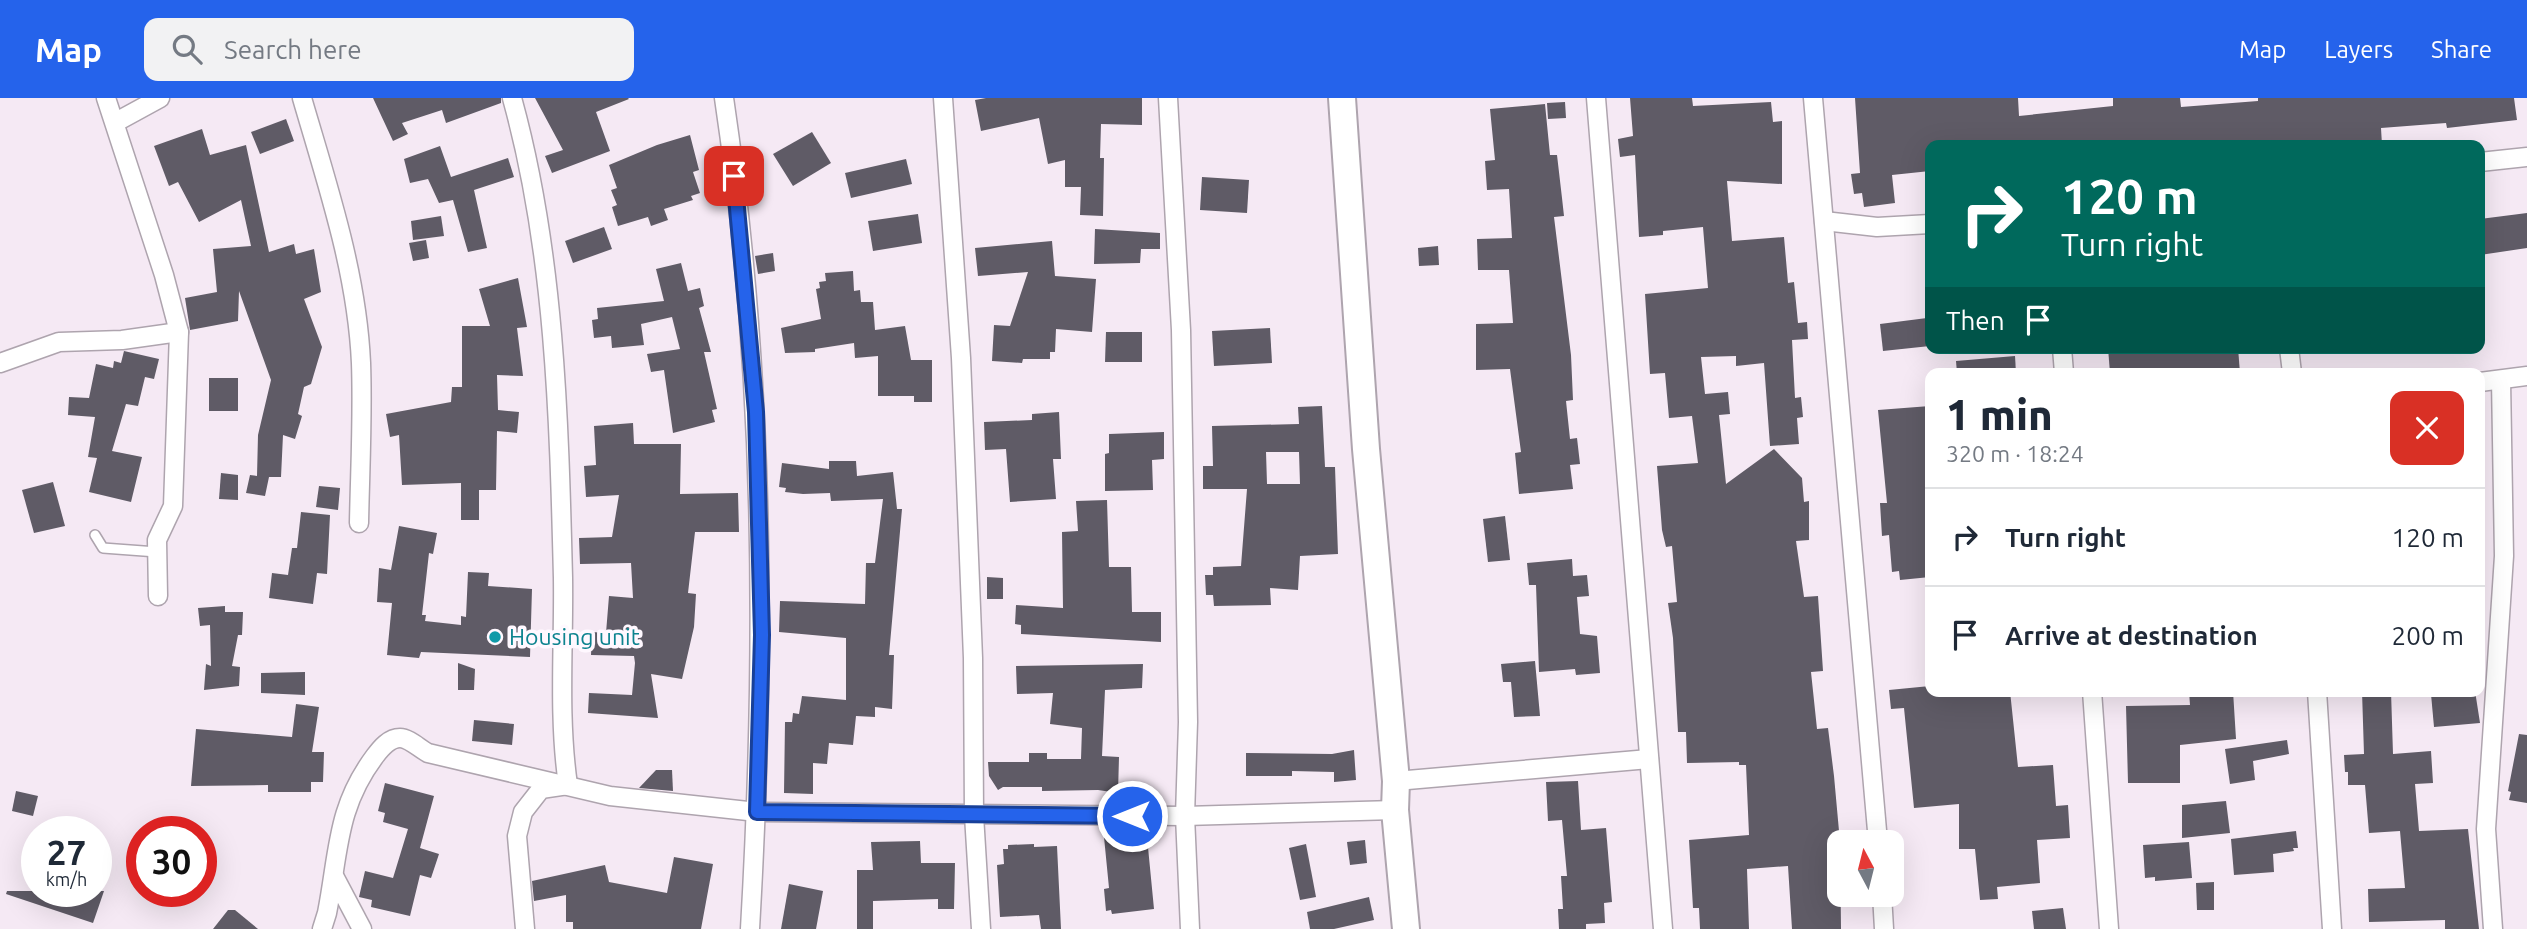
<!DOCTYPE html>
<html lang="en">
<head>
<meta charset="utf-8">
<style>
	:root { --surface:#fff; --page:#f2f2f3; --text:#1f2937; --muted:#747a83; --line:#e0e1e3; --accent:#2563eb }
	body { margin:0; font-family:Ubuntu,sans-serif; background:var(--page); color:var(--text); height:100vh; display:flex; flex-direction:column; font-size:26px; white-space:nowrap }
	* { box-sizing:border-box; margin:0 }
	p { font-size:23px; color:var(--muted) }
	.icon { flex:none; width:38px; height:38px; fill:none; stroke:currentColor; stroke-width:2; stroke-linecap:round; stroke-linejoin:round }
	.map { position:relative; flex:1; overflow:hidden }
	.sheet { position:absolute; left:1925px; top:270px; width:560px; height:329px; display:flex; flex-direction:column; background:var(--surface); border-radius:14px; box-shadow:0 7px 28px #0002 }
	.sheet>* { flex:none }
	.top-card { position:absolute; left:1925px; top:42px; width:560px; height:214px; border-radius:14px; box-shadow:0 7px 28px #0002; background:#00695c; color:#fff; overflow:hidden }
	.needle { width:46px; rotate:353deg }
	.controls { position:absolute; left:1827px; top:732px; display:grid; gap:14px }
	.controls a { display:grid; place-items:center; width:77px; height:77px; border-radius:14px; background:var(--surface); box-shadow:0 7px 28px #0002; font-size:35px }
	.speed { position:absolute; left:21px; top:718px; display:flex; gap:14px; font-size:35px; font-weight:700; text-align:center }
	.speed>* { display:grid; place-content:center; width:91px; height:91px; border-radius:50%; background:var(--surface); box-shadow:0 7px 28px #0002; line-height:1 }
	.speed small { font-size:18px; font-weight:400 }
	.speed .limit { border:10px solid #d22; background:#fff; color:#111 }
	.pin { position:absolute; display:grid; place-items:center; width:60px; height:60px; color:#fff; margin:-30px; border-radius:14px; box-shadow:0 4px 10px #0006 }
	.me { position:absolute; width:77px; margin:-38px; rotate:270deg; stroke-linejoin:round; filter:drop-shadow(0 0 5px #0008) }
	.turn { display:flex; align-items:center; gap:24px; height:147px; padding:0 21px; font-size:32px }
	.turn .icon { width:91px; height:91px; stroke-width:2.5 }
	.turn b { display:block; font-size:49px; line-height:60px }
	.then { display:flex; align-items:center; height:66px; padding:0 21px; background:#0003; gap:14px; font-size:26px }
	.round { display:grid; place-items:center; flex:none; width:74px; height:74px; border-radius:14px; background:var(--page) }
	.overview { display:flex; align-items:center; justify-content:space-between; height:119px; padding:0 21px }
	h1 { font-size:42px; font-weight:800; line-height:52px }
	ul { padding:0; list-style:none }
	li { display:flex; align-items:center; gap:21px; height:98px; padding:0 21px; border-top:2px solid var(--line) }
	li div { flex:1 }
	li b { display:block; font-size:26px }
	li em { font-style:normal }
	header { display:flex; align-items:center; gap:42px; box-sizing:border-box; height:98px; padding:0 35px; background:var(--accent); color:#fff }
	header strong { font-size:33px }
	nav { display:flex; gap:38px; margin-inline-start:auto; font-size:24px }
	.search { width:490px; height:63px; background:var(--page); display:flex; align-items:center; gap:18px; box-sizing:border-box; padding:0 24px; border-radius:14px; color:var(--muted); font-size:26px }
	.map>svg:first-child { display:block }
	.building { fill:#5f5b66; fill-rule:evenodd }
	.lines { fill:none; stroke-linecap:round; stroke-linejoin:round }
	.lane-casing { stroke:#aea4ae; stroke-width:12 }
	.street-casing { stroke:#aea4ae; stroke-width:21 }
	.secondary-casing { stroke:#aea4ae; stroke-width:30 }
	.lane { stroke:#fff; stroke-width:9 }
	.street { stroke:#fff; stroke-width:18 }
	.secondary { stroke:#fff; stroke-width:26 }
	.route-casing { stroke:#184099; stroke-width:18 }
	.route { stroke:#2563eb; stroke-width:12 }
	.culture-dot { fill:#0f9aa8; stroke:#fff8ff; stroke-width:2.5 }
	.labels { text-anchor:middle; stroke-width:7; stroke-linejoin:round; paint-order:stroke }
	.culture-label { font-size:23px; fill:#0d838f; stroke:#fff8ff; text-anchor:start }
</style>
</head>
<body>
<header>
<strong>Map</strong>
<div class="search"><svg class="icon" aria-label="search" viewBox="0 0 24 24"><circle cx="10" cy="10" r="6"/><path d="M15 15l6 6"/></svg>Search here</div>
<nav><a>Map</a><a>Layers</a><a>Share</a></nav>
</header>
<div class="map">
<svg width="2527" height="831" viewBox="0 0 2527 831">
	<rect width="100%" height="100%" fill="#f5e9f4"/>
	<g class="building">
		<polygon points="373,0 501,0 501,5 446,25 442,12 402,25 408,36 393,43"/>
		<polygon points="535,0 628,0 629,1 596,14 610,53 552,75 545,58 563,52"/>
		<polygon points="986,0 1142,0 1142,27 1101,26 1100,60 1104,60 1103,118 1080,117 1081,89 1065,89 1065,62 1048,66 1039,20 981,33 975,2"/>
		<polygon points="1630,0 1692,0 1693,8 1771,4 1773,24 1782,23 1782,86 1727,83 1732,143 1784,139 1788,185 1794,184 1798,225 1807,224 1808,241 1792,242 1795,300 1801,299 1803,319 1797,320 1799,346 1770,348 1764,265 1736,268 1736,258 1701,259 1705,296 1728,294 1730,316 1719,317 1726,386 1774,351 1802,380 1804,404 1809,403 1809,442 1796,443 1804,499 1818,498 1823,573 1811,574 1817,631 1828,630 1834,678 1840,744 1841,831 1792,831 1788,768 1747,771 1749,831 1700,831 1699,810 1693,810 1689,742 1749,737 1746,667 1739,667 1739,664 1687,665 1686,634 1678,634 1673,540 1668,505 1677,504 1672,448 1666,449 1662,432 1657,368 1698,365 1692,318 1669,320 1665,275 1650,276 1645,196 1708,190 1703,129 1663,133 1663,137 1639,139 1635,57 1620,59 1618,41 1633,38"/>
		<polygon points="1855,0 2018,0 2019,18 2113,8 2113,0 2180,0 2181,9 2258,3 2258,0 2514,0 2517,22 2447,30 2446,25 2381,30 2382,47 2360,47 2360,43 2300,47 1930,47 1930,73 1892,77 1895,105 1864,109 1862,95 1854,96 1851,76 1860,75"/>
		<polygon points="1565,4 1566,20 1548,21 1547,5"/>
		<polygon points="1545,6 1550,57 1557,57 1562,100 1564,118 1554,119 1571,257 1573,302 1566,303 1570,341 1577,340 1580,366 1570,367 1573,391 1519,396 1515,355 1521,354 1510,271 1476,272 1476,226 1513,225 1509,172 1478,172 1477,141 1512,140 1509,91 1487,92 1485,63 1495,62 1490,11"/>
		<polygon points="286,21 294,43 260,56 251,34"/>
		<polygon points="202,31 210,57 246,47 269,154 294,146 296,156 314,151 321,194 304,201 322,249 311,286 304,289 298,316 302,318 295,341 283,337 281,379 269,379 265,398 246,395 250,377 257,378 258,337 271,282 239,193 238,223 190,232 185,200 217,194 213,151 251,148 241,102 199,124 178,84 169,88 154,48"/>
		<polygon points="812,34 831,65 793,88 773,56"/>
		<polygon points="690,37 699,72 693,74 700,95 691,98 693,102 664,111 668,122 651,128 648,119 618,128 612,109 617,107 611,92 617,90 609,67 657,47"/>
		<polygon points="440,48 451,79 508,60 514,79 474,92 487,150 468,154 453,102 439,105 428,81 410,85 404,61"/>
		<polygon points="906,61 912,86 851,100 845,75"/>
		<polygon points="1202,79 1249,82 1247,115 1200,112"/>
		<polygon points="2527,115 2527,150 2480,157 2480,121"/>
		<polygon points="918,116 922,145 873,153 868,123"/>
		<polygon points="441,118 444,138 413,142 411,123"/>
		<polygon points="604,129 612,151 573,165 565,143"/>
		<polygon points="1095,131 1160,135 1160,151 1141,151 1140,165 1094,166"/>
		<polygon points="426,142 429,160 413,163 409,145"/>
		<polygon points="1052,143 1055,178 1096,181 1092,234 1056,231 1055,254 1050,254 1050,261 1023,261 1022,265 992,263 994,227 1010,228 1028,174 978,178 975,150"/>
		<polygon points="1438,148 1439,167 1419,168 1418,150"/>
		<polygon points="773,155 775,173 758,176 755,158"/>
		<polygon points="681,165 688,193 700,190 704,208 699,210 711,254 704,254 717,311 712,312 715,324 673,335 664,272 651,274 647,256 680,251 672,219 641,226 644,247 612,250 611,238 594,240 592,222 598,221 597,210 664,203 656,171"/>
		<polygon points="853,173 854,193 860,192 861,204 873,204 875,232 905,228 911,262 932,262 932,304 914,304 914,298 878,298 878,258 855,260 854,245 815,251 815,254 785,255 781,230 821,221 816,191 820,190 819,184 826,183 825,175"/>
		<polygon points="518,180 527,229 517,230 523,278 497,277 498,312 519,314 517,335 497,333 496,392 479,392 479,422 461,422 461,385 402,387 399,337 390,339 386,316 451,304 452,289 462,289 462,228 490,228 479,191"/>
		<polygon points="1927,220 1930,248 1883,253 1880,226"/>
		<polygon points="1270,230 1272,265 1214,268 1212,233"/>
		<polygon points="1106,234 1142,234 1142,264 1105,264"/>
		<polygon points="2108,250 2238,250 2240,275 2110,275"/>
		<polygon points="124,253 159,261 154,281 145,279 138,308 126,306 112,353 142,359 131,404 89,394 97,360 88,359 95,319 68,317 69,299 89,300 96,266 113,270 114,263 121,265"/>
		<polygon points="2015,258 2016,275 1957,275 1956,263"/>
		<rect x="209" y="280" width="29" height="33"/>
		<path d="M1322 308 1325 369H1335L1338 456 1300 458 1298 492 1270 490 1271 507 1214 508 1213 497H1206L1205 477H1213V469L1241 468 1247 391H1203V368H1213L1212 328 1299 326 1298 309ZM1266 354H1299L1300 386H1267Z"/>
		<polygon points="1930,308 1930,479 1900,482 1899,473 1892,474 1889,437 1882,438 1880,405 1887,405 1878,312"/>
		<polygon points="1059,314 1061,361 1053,361 1056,401 1010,404 1006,351 985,352 984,324 1032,322 1032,316"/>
		<polygon points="633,325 634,346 681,346 680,396 738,395 739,434 695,434 688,495 696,496 694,529 682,581 651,576 658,620 588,615 589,595 632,597 635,565 634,558 591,557 592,534 606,535 609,498 633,500 631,465 580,466 579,440 612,439 619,397 586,399 584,368 596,367 594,328"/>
		<polygon points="1164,334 1164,361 1152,362 1153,392 1105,393 1105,356 1109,355 1109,336"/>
		<polygon points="829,363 856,363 857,378 893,374 897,411 902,411 889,557 894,557 892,611 875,609 875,619 856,618 853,647 829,645 827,666 813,665 813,696 784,695 785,624 792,624 793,615 799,616 802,598 846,602 846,540 779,534 780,503 865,506 866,465 875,465 883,401 831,403 830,395 803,396 785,394 786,390 779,389 782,365 829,371"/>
		<polygon points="221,375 238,377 238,402 219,401"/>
		<polygon points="53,384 65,428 34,435 22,392"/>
		<polygon points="319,388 340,390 338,412 316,409"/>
		<polygon points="1107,402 1109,469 1131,469 1132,514 1161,514 1161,544 1021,536 1021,527 1015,526 1016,507 1063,510 1062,434 1078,433 1076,403"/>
		<polygon points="301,414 330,417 327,476 317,475 313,506 269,500 272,475 288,477 292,450 297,450"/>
		<polygon points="1505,418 1510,462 1488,464 1483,421"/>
		<polygon points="399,428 437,435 433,456 429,455 422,517 426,517 425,523 461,527 461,518 466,519 468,474 489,475 488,488 532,491 530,559 421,554 419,560 387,557 392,505 377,504 379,470 391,472"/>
		<polygon points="1572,461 1573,478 1587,477 1589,498 1577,499 1580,536 1597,538 1600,575 1576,577 1575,571 1539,574 1536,487 1529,487 1527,465"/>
		<polygon points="987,479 1003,480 1003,501 987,501"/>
		<polygon points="225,508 225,514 243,514 242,537 238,537 232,568 240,569 239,588 204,592 206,566 211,568 210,527 200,528 198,510"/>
		<polygon points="1535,563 1540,618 1514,619 1511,584 1503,584 1501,566"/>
		<polygon points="458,565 475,571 474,592 458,592"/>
		<polygon points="1143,566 1142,590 1105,592 1102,658 1119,659 1118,695 1098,692 1042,693 1042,689 1003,689 998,692 989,678 988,664 1029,664 1029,655 1047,655 1047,661 1081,661 1082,630 1050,626 1053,595 1017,596 1016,568"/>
		<polygon points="305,574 305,597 261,595 261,575"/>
		<polygon points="1930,588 1930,593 2010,593 2018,669 2053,667 2056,708 2068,707 2070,740 2037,742 2040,785 1997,789 1998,801 1980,802 1975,751 1959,751 1959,706 1914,710 1904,610 1891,611 1889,592"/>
		<polygon points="2189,593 2233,593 2236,641 2180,647 2180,685 2128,685 2126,608 2190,607"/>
		<polygon points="2362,593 2391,593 2393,656 2431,653 2433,685 2415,686 2419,733 2468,731 2479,831 2445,831 2445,822 2369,824 2368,791 2405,790 2400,733 2369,735 2365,687 2348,687 2348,674 2345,674 2344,657 2364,656"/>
		<polygon points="2475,593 2480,625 2434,629 2431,596"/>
		<polygon points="296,606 319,609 312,654 324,654 323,684 311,684 311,694 268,694 268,687 191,688 196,631 292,639"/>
		<polygon points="474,622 514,626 512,647 472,643"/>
		<polygon points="2519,636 2527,637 2527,705 2509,702 2511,694 2508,693"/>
		<polygon points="2287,642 2289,656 2253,663 2255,682 2230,686 2225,651"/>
		<polygon points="1354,652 1356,682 1334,684 1334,674 1292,673 1292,678 1246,678 1246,655 1332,656"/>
		<polygon points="656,672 672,672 673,693 639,690"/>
		<polygon points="1578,683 1581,732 1606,730 1612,804 1604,805 1605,825 1586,826 1586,831 1559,831 1558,811 1563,811 1561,778 1567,778 1562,722 1548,723 1546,684"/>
		<polygon points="385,685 434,698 420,750 439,756 431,780 420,777 410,818 371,809 372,802 359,799 365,773 393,780 408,731 383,724 385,715 378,713"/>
		<polygon points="16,693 38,698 33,718 12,713"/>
		<polygon points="2226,703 2230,735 2182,740 2182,707"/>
		<polygon points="2296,733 2298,750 2293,750 2294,753 2273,756 2274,774 2234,777 2231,741"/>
		<polygon points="1104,739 1147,739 1154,811 1112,816 1111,812 1106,813 1104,791 1109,790"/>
		<polygon points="1365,742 1367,765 1350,767 1347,744"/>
		<polygon points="920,743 921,765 955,765 954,811 938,811 938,801 873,803 873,831 857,831 857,772 873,772 871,744"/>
		<polygon points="2189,744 2192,780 2155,783 2155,779 2145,780 2143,747"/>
		<polygon points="1034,746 1034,749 1057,748 1061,831 1041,831 1039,817 1000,819 997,767 1004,766 1003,751 1008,751 1008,747"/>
		<polygon points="1306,746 1316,799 1300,802 1289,750"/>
		<polygon points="674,759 713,766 701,831 573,831 573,824 566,824 566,797 534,803 532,783 605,767 609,784 667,795"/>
		<polygon points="2214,784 2214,812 2197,812 2196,785"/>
		<polygon points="789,786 823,793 816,831 781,831"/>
		<polygon points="7,793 104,793 93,825 6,796"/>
		<polygon points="1369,799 1374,822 1334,831 1310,831 1307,814"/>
		<polygon points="2063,810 2066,831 2034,831 2032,813"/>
		<polygon points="228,812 235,812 258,831 213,831"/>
	</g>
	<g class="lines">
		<g class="lane-casing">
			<polyline id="lane" points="95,437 103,450 157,454"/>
		</g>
		<g class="street-casing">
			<g id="street">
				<polyline points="106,0 164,177 179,234 173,408 157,442 158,498"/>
				<path d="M302 0C327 86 357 174 361 265 363 318 360 372 359 425"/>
				<path d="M512 0C555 155 559 320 563 480 564 549 558 618 568 687L541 691 523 714 517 738 525 831"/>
				<path d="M724 0C765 275 766 554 750 831"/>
				<polyline points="943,0 961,260 973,560 974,717 981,831"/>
				<polyline points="1168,0 1181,232 1188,624 1185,718 1190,831"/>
				<polyline points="1596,0 1663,831"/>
				<polyline points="1813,0 1878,744"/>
				<polyline points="116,24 160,0"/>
				<polyline points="2480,64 2527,59"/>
				<polyline points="1824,123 1877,129 1930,126"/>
				<polyline points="2062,250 2064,275"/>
				<polyline points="2289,250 2292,275"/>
				<polyline points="0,265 59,244 122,242 179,234"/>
				<polyline points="2480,284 2527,278"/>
				<polyline points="2092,593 2109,831"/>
				<polyline points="2317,593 2332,831"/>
				<polyline points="1396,683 1649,661"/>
				<polyline points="334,778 362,831"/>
				<polyline points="1882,796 1884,831"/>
				<path d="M322 831 327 815C339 754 336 710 375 658 381 650 389 640 400 640 409 640 420 651 428 655L610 698 757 714 1185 718 1395 712"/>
				<polyline points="2493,831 2486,731 2504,458 2501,282"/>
			</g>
		</g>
		<g class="secondary-casing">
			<polyline id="secondary" points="1342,0 1366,351 1396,683 1395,712 1406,831"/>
		</g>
		<use href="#lane" class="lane"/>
		<use href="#street" class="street"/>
		<use href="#secondary" class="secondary"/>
	</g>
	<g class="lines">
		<g class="route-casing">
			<polyline id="route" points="734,78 756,314 762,537 757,714 1132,718"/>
		</g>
		<use href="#route" class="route"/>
	</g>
	<circle class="culture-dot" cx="495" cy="539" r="7"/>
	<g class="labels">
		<g class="culture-label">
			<text x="509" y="547">Housing unit</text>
		</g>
	</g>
</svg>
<div class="controls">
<a><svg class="needle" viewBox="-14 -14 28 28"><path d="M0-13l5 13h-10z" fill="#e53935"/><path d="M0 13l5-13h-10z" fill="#747a83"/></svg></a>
</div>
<div class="speed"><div>27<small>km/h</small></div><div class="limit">30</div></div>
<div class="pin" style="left:734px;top:78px;background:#d93025"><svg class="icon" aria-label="arrive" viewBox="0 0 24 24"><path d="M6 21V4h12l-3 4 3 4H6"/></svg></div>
<svg class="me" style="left:1132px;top:718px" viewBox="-20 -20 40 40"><circle r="17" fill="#2563eb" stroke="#fff" stroke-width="3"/><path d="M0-11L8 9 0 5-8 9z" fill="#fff"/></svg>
<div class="top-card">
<div class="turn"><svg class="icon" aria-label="right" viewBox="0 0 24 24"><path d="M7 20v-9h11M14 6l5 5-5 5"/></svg><div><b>120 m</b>Turn right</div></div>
<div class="then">Then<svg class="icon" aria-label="arrive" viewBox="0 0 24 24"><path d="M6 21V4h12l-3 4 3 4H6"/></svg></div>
</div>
<section class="sheet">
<div class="overview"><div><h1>1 min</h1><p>320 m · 18:24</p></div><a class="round" style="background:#d93025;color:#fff"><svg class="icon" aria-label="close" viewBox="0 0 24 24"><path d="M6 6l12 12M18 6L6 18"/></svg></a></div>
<ul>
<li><svg class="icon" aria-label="right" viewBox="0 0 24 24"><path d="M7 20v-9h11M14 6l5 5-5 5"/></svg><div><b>Turn right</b></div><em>120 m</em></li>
<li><svg class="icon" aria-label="arrive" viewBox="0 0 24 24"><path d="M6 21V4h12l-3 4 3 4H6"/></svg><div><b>Arrive at destination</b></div><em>200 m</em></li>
</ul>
</section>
</div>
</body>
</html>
